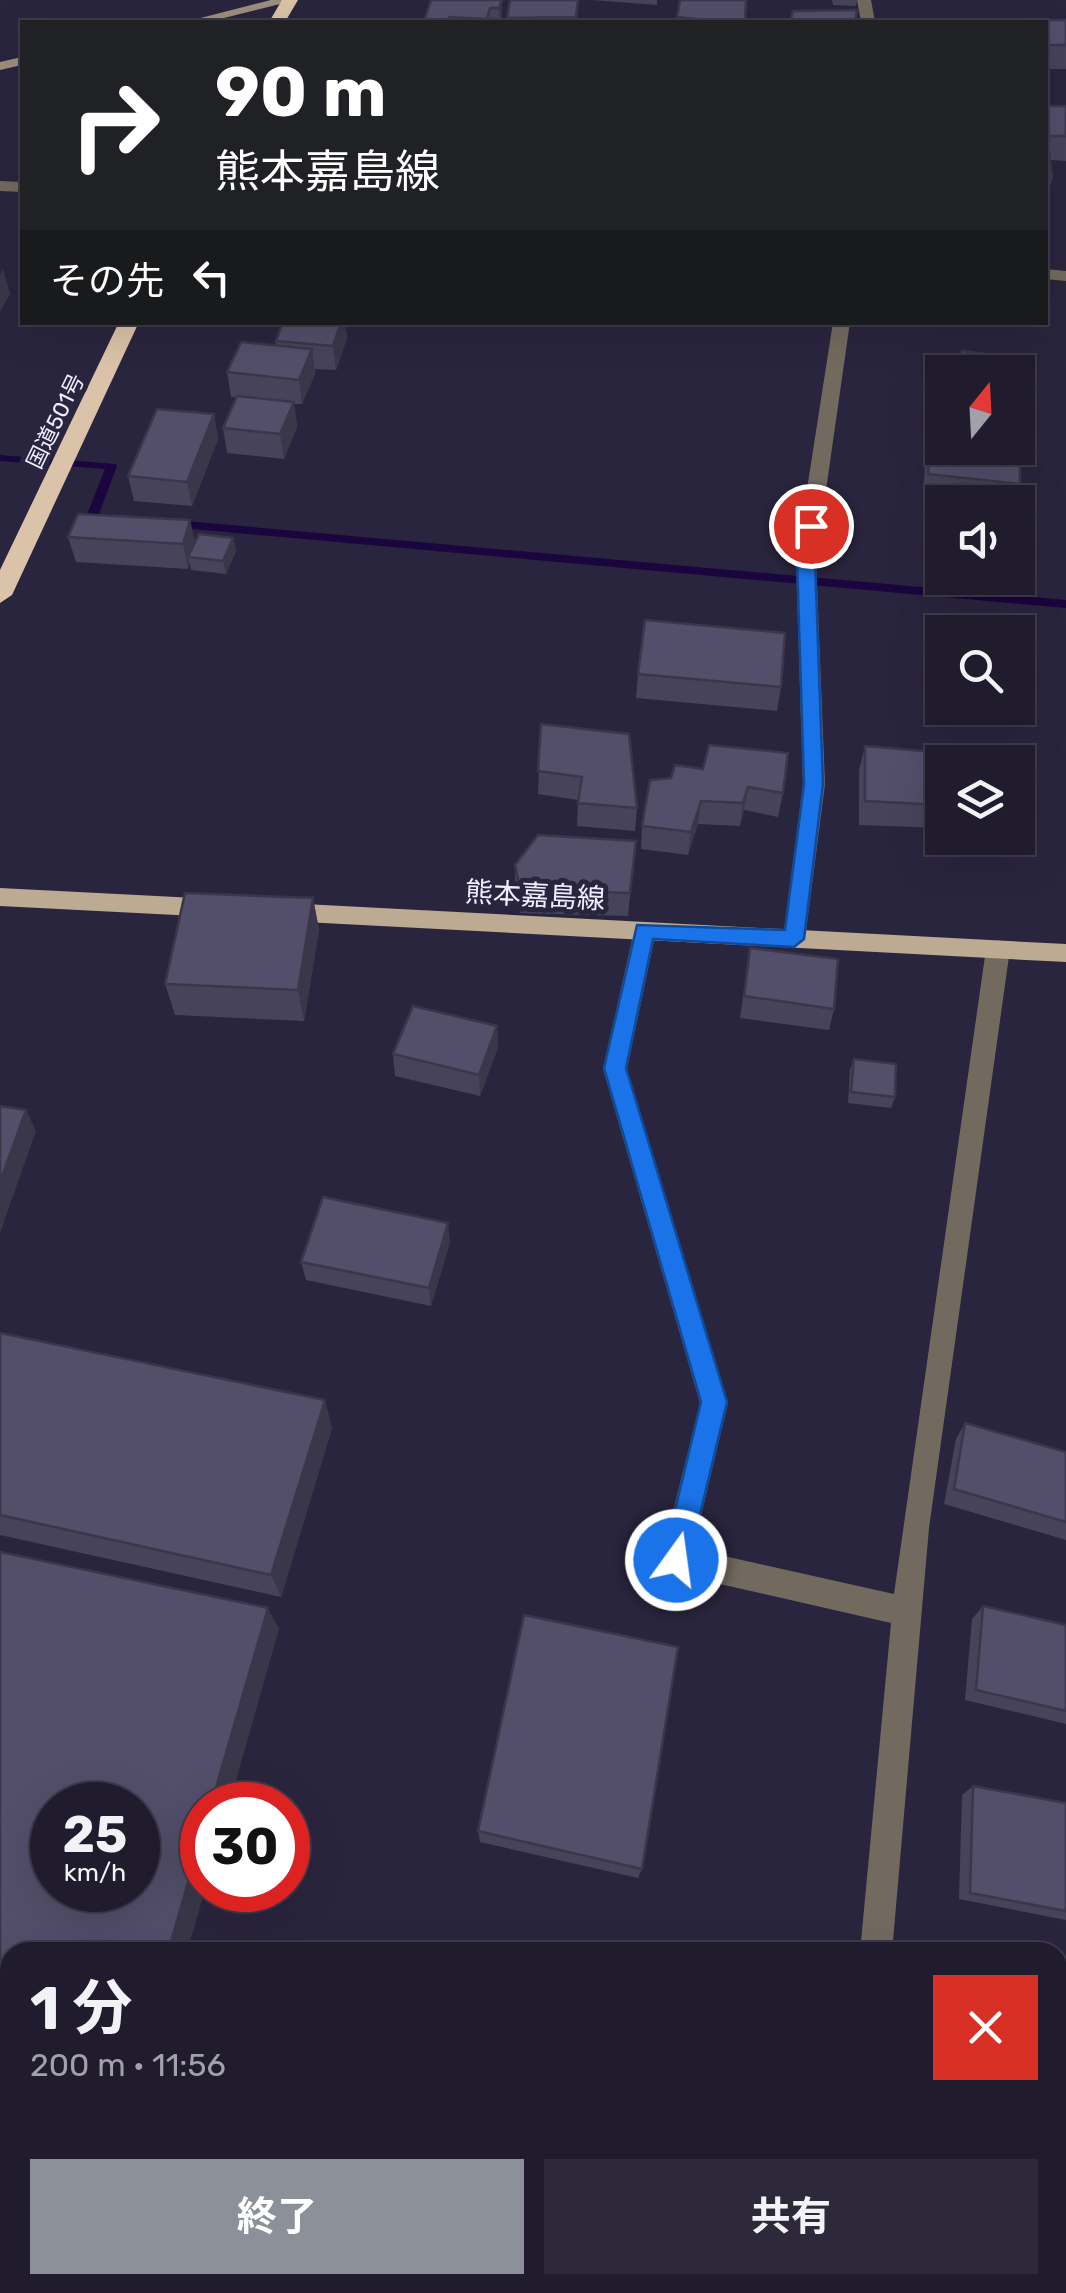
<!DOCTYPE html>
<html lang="ja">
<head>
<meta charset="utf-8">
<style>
	:root { --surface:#201c2e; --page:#2d293a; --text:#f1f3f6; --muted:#a2a1aa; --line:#3d3a4a; --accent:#8c9099 }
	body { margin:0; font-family:Rubik,"Noto Sans JP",sans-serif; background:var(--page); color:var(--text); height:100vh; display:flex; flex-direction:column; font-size:38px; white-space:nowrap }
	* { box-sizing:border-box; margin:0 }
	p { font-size:32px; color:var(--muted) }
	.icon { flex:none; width:55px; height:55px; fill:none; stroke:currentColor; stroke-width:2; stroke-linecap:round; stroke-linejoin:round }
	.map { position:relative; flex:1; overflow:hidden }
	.sheet { position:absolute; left:0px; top:1942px; width:1068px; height:352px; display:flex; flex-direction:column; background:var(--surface); border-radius:30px 30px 0 0; box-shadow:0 10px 40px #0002,0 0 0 2px var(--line) }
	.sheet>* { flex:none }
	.guide { position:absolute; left:20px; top:20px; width:1028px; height:305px; border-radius:0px; box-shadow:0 10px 40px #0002,0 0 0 2px var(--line); background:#202124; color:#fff; overflow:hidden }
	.needle { width:65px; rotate:18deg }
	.tools { position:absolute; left:925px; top:355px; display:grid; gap:20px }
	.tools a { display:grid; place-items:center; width:110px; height:110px; border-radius:0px; background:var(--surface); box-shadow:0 10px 40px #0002,0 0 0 2px var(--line); font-size:50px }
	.speed { position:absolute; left:30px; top:1782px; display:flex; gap:20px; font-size:50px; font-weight:700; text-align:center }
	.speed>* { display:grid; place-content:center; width:130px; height:130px; border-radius:50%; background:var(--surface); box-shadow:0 10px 40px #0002,0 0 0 2px var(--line); line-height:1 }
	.speed small { font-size:25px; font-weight:400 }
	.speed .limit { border:15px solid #d22; background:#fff; color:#111 }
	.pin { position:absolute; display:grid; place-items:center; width:85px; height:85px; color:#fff; margin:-42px; border:5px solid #fff; border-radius:50%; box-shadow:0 2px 10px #0007 }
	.me { position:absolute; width:110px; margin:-55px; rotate:14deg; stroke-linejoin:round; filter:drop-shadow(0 0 8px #0008) }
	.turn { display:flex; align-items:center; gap:35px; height:210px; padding:0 30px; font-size:45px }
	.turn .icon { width:130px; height:130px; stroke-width:2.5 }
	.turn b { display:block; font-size:70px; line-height:85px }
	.then { display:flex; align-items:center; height:95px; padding:0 30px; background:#0003; gap:20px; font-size:38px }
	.round { display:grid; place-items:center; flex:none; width:105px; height:105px; border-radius:0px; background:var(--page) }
	.head { display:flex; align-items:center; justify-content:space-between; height:170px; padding:0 30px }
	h1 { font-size:60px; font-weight:700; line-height:75px }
	.button { display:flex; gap:20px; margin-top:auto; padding:20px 30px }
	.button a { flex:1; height:115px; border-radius:0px; background:var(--accent); color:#fff; font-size:40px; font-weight:700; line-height:115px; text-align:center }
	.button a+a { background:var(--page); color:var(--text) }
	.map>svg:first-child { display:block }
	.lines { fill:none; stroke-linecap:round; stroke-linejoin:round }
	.stream { fill:#1a053e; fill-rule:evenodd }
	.street { fill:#736a5f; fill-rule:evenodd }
	.secondary { fill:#9d8e7d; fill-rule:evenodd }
	.primary { fill:#bdaa93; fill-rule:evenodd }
	.highway { fill:#dac3a8; fill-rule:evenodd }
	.wall { fill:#47435b }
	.shaded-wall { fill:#3a374a }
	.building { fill:#534e6a; stroke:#3a374a; stroke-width:2.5; fill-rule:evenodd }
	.route { fill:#1a73e8; stroke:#114b97; stroke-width:2.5 }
	.labels { text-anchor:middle; stroke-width:10; stroke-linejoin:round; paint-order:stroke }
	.far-street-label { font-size:22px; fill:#f0edfe; stroke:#2a253e }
	.street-label { font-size:28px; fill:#f0edfe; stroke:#2a253e }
</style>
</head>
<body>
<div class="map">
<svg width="1066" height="2293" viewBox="0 0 1066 2293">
	<rect width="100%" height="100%" fill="#2a253e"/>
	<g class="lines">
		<g class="stream">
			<path d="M0 455 116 464 117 466 99 514H111L117 518C110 524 93 523 86 517L105 469 0 461Z"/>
			<polygon points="174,520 1066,600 1066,608 170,527 168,524"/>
		</g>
		<g class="street">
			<polygon points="857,0 871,0 875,22 861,22"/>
			<polygon points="0,181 22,182 22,192 0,191"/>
			<polygon points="1045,269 1066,271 1066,281 1045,279"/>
			<polygon points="833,322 850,322 816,560 825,784 805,939 794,948 783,939 803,784 796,560"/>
			<polygon points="645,922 656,931 627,1069 728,1403 693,1549 894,1594 986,949 998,940 1010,949 929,1528 892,1952 860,1952 891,1623 676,1574 666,1570 661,1560 700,1403 603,1069 634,931"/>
			<polygon points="826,2285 862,2285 861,2293 825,2293"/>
		</g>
		<g class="secondary">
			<polygon points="271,0 296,0 208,22 185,22"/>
			<polygon points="22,57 22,65 0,70 0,62"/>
		</g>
		<g class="primary">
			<polygon points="0,888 215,899 226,908 215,917 0,906"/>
			<polygon points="285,903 1066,944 1066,962 285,921 274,912"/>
		</g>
		<g class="highway">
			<polygon points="282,0 298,0 285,22 269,22"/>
			<polygon points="119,322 139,322 12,595 0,603 0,570"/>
		</g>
	</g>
	<g class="wall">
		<polygon points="431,0 502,0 502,22 425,22"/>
		<polygon points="578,0 577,22 507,22 507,18"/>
		<polygon points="591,0 657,0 657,5"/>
		<polygon points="678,0 748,0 746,2 745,22 677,22 680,1"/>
		<polygon points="832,0 857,0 856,6 833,5"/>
		<polygon points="1008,20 1066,20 1066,69 1045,69 1045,22 1008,22"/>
		<polygon points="1045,106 1066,106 1066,161 1050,160 1052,179 1048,192 1045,191"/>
		<polygon points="341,322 345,322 347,338 336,370 315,369 315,374 302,404 294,404 297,427 284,459 227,453 223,428 237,397 231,397 227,372 276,345 276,341"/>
		<polygon points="962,351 1028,359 1026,388 1019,413 1018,413 1018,372 957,372"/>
		<polygon points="214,414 218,439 192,506 134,501 128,476"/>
		<polygon points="931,439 1020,484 1014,502 956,502 923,499 925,464"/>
		<polygon points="1018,520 1022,547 1018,560"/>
		<polygon points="68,537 195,543 233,538 236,551 226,574 191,570 190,564 188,569 76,562"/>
		<polygon points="638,674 781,687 777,711 636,698"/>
		<polygon points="541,724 637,808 635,831 577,826 578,800 538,794"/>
		<polygon points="865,746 1019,759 1022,808 1018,821 1018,762 942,762 942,828 859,825 859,770"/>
		<polygon points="703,769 783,793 778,817 744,810 740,826 698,824 688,855 641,849 642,826 671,778"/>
		<polygon points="636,841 628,916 520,913 515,888 515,865"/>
		<polygon points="313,898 319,930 304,1021 175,1015 165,984"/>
		<polygon points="750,948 834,1009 829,1030 740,1018"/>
		<polygon points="497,1026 498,1047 480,1096 395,1076 393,1054"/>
		<polygon points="854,1059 895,1097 891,1108 848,1103 850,1070"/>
		<polygon points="450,1242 431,1306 306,1280 301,1262"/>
		<polygon points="0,1333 332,1428 281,1597 0,1535"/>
		<polygon points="965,1423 1066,1452 1066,1540 944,1504 956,1439"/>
		<polygon points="983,1606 1066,1625 1066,1724 965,1700 972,1619"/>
		<polygon points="973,1786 1066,1803 1066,1920 959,1899 962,1795"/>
		<polygon points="478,1831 642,1869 638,1878 480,1842"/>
	</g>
	<g class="shaded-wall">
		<polygon points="502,0 502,22 500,22 499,8"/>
		<polygon points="3,269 10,294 0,312 0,275"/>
		<polygon points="341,322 345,322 347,338 336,370 333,346"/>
		<polygon points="312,349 315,374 302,404 299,380"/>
		<polygon points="294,402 297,427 284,459 280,434"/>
		<polygon points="214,414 218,439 192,506 187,482"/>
		<polygon points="190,520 196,545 188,557 190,564 188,569 183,544"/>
		<polygon points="233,538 236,551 226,574 223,561"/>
		<polygon points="748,787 744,810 740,826 743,803"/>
		<polygon points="701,801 698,824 688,855 691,832"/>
		<polygon points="313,898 319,930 304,1021 298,990"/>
		<polygon points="497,1026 498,1047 480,1096 479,1075"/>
		<polygon points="26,1110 36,1131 0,1233 0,1182"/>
		<polygon points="448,1223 450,1242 431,1306 429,1288"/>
		<polygon points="325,1400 332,1428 281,1597 271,1575"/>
		<polygon points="268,1608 279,1629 229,1805 211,1805"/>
		<polygon points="202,1834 202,1890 205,1890 187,1952 168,1952"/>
		<polygon points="10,2251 10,2277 5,2293 0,2293 0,2253"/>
	</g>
	<g class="building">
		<polygon points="431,0 502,0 499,8 490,8 487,19 449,17 447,22 424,21"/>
		<polygon points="510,0 578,0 576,17 507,18"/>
		<polygon points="680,0 746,0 745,22 726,22 677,17"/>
		<polygon points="857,10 855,22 790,22 793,11"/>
		<polygon points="1008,20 1066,20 1066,45 1045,45 1045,22 1009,22"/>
		<polygon points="1045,106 1066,106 1066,136 1047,136"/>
		<polygon points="1045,151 1049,151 1052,179 1045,178"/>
		<polygon points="283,322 341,322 333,346 276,341"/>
		<polygon points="241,342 312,349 299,380 227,372"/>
		<polygon points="962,351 1028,359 1026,388 1018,387 1018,372 960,372"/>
		<polygon points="237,396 294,402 280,434 223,428"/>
		<polygon points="157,409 214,414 187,482 128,476"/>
		<polygon points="931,439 942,440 942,448 1020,449 1020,484 928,474"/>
		<polygon points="78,514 190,520 183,544 68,537"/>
		<polygon points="1018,520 1021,520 1022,547 1018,547"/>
		<polygon points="199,534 233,538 223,561 188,557"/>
		<polygon points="645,620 785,633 781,687 638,674"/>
		<polygon points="541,724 629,734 637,808 578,803 582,777 538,771"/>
		<polygon points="709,745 788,753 783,793 748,787 743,803 701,801 691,832 642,826 650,780 671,778 675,765 703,769"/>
		<polygon points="865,746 1019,759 1022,808 1018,808 1018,762 942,762 942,805 865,801"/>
		<polygon points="538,835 636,841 630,893 520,890 515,865"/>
		<polygon points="185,893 313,898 298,990 165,984"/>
		<polygon points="750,948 838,959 834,1009 744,996"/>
		<polygon points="413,1006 497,1026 479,1075 393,1054"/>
		<polygon points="854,1059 896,1064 895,1097 851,1092"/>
		<polygon points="0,1106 26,1110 0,1182"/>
		<polygon points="323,1197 448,1223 429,1288 301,1262"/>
		<polygon points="0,1333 325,1400 271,1575 0,1515"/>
		<polygon points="965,1423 1066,1452 1066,1522 954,1489"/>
		<path d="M0 1552 268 1608 211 1805H202V1834L168 1952H10V2260L0 2257ZM52 1805H138V1890H52Z"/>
		<polygon points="983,1606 1066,1625 1066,1711 976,1690"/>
		<polygon points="524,1615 678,1647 642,1869 478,1831"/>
		<polygon points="973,1786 1066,1803 1066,1911 970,1893"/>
		<polygon points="351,2285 591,2285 590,2293 349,2293"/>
	</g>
	<polygon class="route" points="811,521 820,526 815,560 823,784 804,939 794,947 653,939 626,1068 727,1402 689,1560 685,1569 676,1573 666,1569 663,1560 701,1402 604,1068 637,925 785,930 804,784 797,560 802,526"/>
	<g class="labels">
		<g class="far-street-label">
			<text transform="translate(55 421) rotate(-64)" y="8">国道501号</text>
		</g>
		<g class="street-label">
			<text transform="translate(535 895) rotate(3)" y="10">熊本嘉島線</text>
		</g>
	</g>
</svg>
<div class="tools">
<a><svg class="needle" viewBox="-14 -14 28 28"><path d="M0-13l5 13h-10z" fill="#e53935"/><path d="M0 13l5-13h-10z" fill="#a2a1aa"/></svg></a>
<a><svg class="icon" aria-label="sound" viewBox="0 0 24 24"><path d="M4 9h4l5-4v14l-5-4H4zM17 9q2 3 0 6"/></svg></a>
<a><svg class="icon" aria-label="search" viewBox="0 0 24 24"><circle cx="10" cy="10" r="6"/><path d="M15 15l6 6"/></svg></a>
<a><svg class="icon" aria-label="layers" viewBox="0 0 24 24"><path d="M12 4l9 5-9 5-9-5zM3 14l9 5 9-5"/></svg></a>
</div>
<div class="speed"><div>25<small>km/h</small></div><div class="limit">30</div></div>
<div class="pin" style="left:811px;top:526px;background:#d93025"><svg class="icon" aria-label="arrive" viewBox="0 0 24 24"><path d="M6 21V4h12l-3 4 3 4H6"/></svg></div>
<svg class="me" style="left:676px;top:1560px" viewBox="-20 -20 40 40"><circle r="17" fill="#1a73e8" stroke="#fff" stroke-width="3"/><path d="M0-11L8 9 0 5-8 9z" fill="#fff"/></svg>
<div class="guide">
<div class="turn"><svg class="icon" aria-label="right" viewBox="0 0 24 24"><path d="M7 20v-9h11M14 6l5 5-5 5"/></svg><div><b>90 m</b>熊本嘉島線</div></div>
<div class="then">その先<svg class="icon" aria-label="left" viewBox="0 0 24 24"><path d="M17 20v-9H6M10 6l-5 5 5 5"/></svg></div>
</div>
<section class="sheet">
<div class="head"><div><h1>1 分</h1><p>200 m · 11:56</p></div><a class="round" style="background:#d93025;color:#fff"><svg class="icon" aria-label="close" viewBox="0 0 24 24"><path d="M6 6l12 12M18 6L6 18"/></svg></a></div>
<div class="button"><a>終了</a><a>共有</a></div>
</section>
</div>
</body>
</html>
